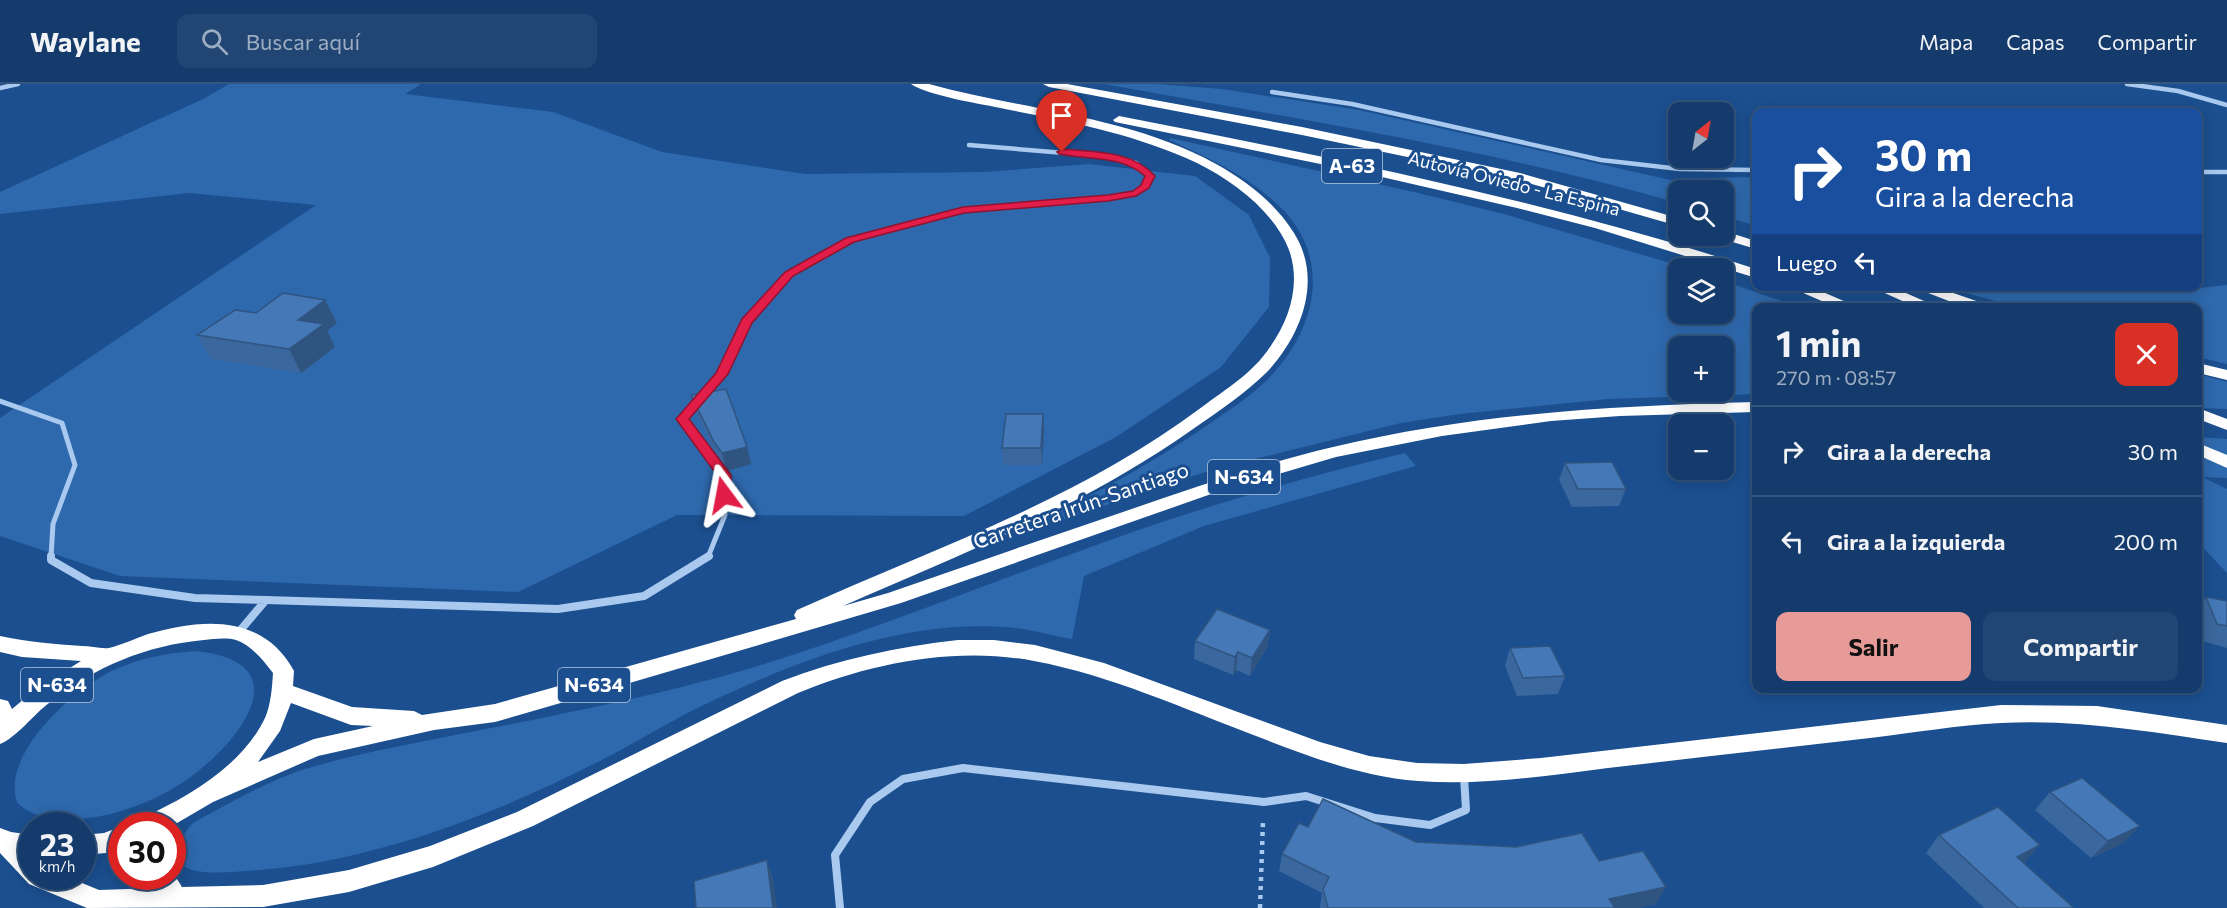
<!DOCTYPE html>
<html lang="es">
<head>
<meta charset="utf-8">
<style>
	:root { --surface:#143b6b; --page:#214673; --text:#f1f3f6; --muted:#9dadc1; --line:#33557e; --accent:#e69b98 }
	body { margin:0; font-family:Commissioner,sans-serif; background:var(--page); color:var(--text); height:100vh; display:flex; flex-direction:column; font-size:22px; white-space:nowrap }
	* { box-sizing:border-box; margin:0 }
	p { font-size:20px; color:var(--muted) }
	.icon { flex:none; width:33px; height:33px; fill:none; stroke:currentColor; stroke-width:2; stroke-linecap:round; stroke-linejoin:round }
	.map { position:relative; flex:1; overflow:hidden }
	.sheet { position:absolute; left:1752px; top:219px; width:450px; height:390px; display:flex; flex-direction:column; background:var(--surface); border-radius:12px; box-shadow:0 3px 15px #0003,0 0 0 2px var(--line) }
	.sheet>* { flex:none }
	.banner { position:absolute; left:1752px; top:24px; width:450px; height:183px; border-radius:12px; box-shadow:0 3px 15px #0003,0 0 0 2px var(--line); background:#1a4fa0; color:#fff; overflow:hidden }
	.needle { width:39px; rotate:31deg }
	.controls { position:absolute; left:1668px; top:18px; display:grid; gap:12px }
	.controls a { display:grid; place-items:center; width:66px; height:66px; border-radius:12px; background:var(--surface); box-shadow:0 3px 15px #0003,0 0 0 2px var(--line); font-size:30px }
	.speed { position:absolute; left:18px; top:728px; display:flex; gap:12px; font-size:30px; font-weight:700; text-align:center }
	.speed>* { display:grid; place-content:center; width:78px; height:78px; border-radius:50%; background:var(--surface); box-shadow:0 3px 15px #0003,0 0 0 2px var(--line); line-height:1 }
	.speed small { font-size:15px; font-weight:400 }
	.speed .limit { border:9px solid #d22; background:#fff; color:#111 }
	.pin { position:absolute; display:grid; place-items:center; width:51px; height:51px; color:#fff; margin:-62px -26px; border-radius:50% 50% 50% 0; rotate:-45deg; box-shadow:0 0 6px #0007 }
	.pin .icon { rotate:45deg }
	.me { position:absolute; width:66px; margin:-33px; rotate:347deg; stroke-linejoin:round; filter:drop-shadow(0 0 4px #0008) }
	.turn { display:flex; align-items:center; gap:21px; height:126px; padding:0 24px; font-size:27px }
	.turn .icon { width:78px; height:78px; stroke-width:2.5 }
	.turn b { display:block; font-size:42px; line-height:51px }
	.then { display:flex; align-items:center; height:57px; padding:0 24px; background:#0003; gap:12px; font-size:22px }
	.round { display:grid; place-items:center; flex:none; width:63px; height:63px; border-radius:12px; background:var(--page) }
	.overview { display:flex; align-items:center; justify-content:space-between; height:102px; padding:0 24px }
	h1 { font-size:36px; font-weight:700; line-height:45px }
	.cta { display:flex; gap:12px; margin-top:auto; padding:12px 24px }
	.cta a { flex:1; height:69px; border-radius:12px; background:var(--accent); color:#111; font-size:24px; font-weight:700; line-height:69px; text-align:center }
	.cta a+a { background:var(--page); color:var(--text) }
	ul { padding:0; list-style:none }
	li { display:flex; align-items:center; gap:18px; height:90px; padding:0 24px; border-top:2px solid var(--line) }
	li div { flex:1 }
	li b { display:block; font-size:22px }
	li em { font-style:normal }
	header { display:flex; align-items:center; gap:36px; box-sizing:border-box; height:84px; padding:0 30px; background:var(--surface); border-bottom:2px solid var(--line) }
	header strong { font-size:28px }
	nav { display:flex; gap:33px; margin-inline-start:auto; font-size:21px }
	.search { width:420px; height:54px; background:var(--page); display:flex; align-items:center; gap:15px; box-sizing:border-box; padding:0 21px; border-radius:12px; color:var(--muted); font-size:22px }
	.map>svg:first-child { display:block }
	.green { fill:#2e69ad; fill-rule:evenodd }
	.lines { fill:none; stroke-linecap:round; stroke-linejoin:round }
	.path { stroke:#a9c9ee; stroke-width:4.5; stroke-dasharray:4 5; stroke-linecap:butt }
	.street-far2 { stroke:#a9c9ee; stroke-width:4.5 }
	.street-far1 { stroke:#a9c9ee; stroke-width:5 }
	.street { stroke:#a9c9ee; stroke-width:8 }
	.highway { fill:#fff; fill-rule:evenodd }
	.wall { fill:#3a679d }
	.shaded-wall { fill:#305480 }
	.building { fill:#4478b7; stroke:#305480; stroke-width:1.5 }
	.route { fill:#e11d48; stroke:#92132f; stroke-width:1.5 }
	.labels { text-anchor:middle; stroke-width:6; stroke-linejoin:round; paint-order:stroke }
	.far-street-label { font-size:18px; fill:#fff; stroke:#1b4f8f }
	.shield { fill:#1b4f8f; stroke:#bbcadd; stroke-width:1.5 }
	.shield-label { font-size:20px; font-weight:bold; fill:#fff }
	.street-label { font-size:21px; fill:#fff; stroke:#1b4f8f }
</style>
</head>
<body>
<header>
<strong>Waylane</strong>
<div class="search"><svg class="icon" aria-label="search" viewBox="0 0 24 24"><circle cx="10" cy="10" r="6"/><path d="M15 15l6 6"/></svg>Buscar aquí</div>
<nav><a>Mapa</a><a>Capas</a><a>Compartir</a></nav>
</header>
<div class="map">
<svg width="2227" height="824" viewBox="0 0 2227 824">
	<rect width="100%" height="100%" fill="#1b4f8f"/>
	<g class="green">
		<polygon points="229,0 421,0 405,10 553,28 662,68 805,90 984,88 1089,80 1195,92 1249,131 1270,174 1269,223 1221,283 1116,353 964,432 677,431 518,508 120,492 0,452 0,334 316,121 189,109 0,130 0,108 203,15"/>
		<path d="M1104 0H1157L1222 5 1359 26 1706 104 1704 94 1756 93V142L1724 132V106H1678V119C1490 65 1297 35 1104 0Z"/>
		<path d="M1170 54 1414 108 1504 130 1687 184H1678V230H1724V197L1799 223 1756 224V310L1608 315 1460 330 1401 339 1214 385 1026 448 1023 445C1089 414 1153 379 1212 338 1230 325 1251 312 1267 296 1312 251 1333 184 1287 130 1255 95 1211 75 1169 56ZM1724 262V308H1678V262Z"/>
		<polygon points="2227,201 2227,280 2198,273 2198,224 2017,223 1945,203 2175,202 2180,206"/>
		<polygon points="2198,290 2227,298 2227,325 2198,324"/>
		<polygon points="2198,353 2227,355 2227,394 2202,393 2227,405 2227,489 2198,458"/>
		<path d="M1405 369 1416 382 1204 442 1084 492 1072 555C1053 552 1034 546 1016 544 911 533 803 574 710 618 673 635 637 658 600 677 491 732 368 780 245 787 228 788 175 795 177 768 177 759 187 745 193 739 199 735 206 732 213 728 242 712 273 695 305 685 338 675 371 668 405 661 520 638 635 618 748 585 857 552 962 509 1069 471 1179 430 1291 396 1405 369Z"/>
		<path d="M195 567C307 578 235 664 182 699 148 721 103 737 62 735 47 734 28 731 17 718 0 668 79 601 116 585 141 574 167 569 195 567Z"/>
	</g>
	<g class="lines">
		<polyline class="path" points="1260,824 1263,737"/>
		<g class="street-far2">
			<polyline points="2127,0 2178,7 2227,21"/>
			<polyline points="0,4 18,0"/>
			<polyline points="1272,8 1352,20 1601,76 1680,85 1756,86"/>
			<polyline points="2198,88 2227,88"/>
			<polyline points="775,205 789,190 850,156 963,126 1109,114 1136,109 1145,102 1150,92 1136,79 1113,73 969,61"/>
		</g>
		<g class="street-far1">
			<polyline points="0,317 62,339 75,381 53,440 51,473"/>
			<polyline points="708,473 725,431 724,391 682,335 722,290 746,238 777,204"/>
		</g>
		<g class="street">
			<polyline points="51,472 51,476 91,499 195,514 266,516 238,549"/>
			<polyline points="266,516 558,525 644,512 709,472"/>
			<polyline points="840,824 835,771 870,718 903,695 963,684 1264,718 1306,712 1375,734 1430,741 1466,726 1464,692"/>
		</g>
		<g class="highway">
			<path d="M911 0H929C1024 26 1129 32 1216 80 1247 97 1275 119 1294 149 1323 195 1302 250 1268 287 1246 309 1219 327 1193 345 1084 422 965 469 843 522L888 509C966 482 1043 455 1120 429 1190 405 1261 380 1333 363 1474 329 1612 322 1756 318V328L1620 332 1551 337 1442 352 1336 373 1214 409 901 519 633 598 495 638 434 646 318 672 213 718 172 742 138 741 142 734C188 713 242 682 265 634 271 620 272 604 273 589 263 576 251 561 236 556 226 553 213 555 204 556 147 561 94 583 49 619 34 630 16 654 0 660V615L8 617 12 625 35 606 81 577 22 573 0 568V552C27 558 54 560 82 562 90 562 101 565 109 564 122 561 136 554 148 550 203 534 263 530 294 587L293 602 352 623 414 627 422 631 495 620 796 535 794 531 797 526C937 463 1076 417 1202 323 1226 305 1253 289 1270 263 1290 235 1301 199 1289 166 1274 127 1233 97 1197 79 1136 50 1070 38 1005 25 983 20 928 12 911 0ZM291 619 351 641 373 642 314 655 258 678 280 647Z"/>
			<polygon points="1043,0 1067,0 1302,43 1520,89 1678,134 1678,142 1518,96 1302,51 1049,3"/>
			<path d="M1119 32C1334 74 1548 117 1756 185V194L1595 144 1517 124 1360 88 1115 38 1113 36Z"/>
			<polygon points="1724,147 1756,157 1756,165 1719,154 1718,152 1724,152"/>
			<polygon points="1787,202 1809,202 1860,224 1838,224"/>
			<polygon points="1869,202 1890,202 1940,224 1918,224"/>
			<polygon points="1910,202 1933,202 1988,221 1990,224 1967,224"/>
			<polygon points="2198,279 2227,286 2227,296 2198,289"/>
			<polygon points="2198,324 2227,335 2227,346 2198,335"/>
			<polygon points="2198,359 2227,371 2227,384 2198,371"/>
			<path d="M958 556H994L1035 561 1104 579 1320 658 1369 672 1417 679 1464 680 1541 674 2001 621 2097 622 2227 641V659C2152 648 2077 635 2001 639 1958 641 1913 649 1870 654 1783 664 1695 674 1608 684 1545 692 1481 702 1418 697 1362 693 1308 672 1256 652 1184 625 1110 591 1034 577 956 562 870 579 798 609L533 742 433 783 349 808 263 823 87 824 29 800 0 769V744L11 748 32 751V792H65L99 806 156 804 150 792H172V787L182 803 263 801 349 786 430 762 517 728 782 597C839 575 897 563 958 556Z"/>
			<polygon points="122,742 122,763 106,769 82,771 82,751 104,749"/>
		</g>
	</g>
	<g class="wall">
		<polygon points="325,216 337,239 327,247 335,263 301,289 211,275 197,251 256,229"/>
		<polygon points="691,311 747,363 751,380 727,387 719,376 696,328"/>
		<polygon points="1044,347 1042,381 1003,381 1002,364"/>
		<polygon points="1565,379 1626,405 1619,422 1572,423 1559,396"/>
		<polygon points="2206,513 2227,517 2227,564 2202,557 2198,547 2198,523"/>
		<polygon points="1270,546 1267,563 1250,592 1236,586 1233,591 1194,575 1195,557"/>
		<polygon points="1510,564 1565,592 1558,610 1517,612 1505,582"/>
		<polygon points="2050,708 2124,759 2091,774 2035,726"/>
		<polygon points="1308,743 1416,758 1599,777 1656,820 1639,824 1320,824 1320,822 1322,809 1279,787 1282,770"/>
		<polygon points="1939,751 2025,778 2024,779 2074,824 1984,824 1926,769"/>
	</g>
	<g class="shaded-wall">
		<polygon points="325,216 337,239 327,247 335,263 301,289 289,265 298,236"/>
		<polygon points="1043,330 1044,347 1042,381 1041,364"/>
		<polygon points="747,363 751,380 727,387 722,369"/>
		<polygon points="1270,546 1267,563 1250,592 1252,574"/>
		<polygon points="1238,568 1236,586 1233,591 1235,573"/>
		<polygon points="2140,742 2124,759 2091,774 2108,757"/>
		<polygon points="2040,761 2025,778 2002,790 2017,773"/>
		<polygon points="767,776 773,794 777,824 773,824"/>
		<polygon points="1666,803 1656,820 1639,824 1605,824 1609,815"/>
	</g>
	<g class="building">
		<polygon points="283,209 325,216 298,236 324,240 289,265 197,251 235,226 256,229"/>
		<polygon points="726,305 747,363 722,369 714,358 691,311"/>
		<polygon points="1006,330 1043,330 1041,364 1002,364"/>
		<polygon points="1612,378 1626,405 1578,405 1565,379"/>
		<polygon points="2206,513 2227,517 2227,542 2217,540"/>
		<polygon points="1217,525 1270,546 1252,574 1238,568 1235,573 1195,557"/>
		<polygon points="1550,562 1565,592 1523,594 1510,564"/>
		<polygon points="2082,694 2140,742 2108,757 2050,708"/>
		<polygon points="1323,715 1416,758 1516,763 1582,749 1599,777 1643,767 1666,803 1609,815 1615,824 1328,824 1323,805 1329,793 1282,770 1299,739 1308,743"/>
		<polygon points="1998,723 2040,761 2017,773 2074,824 2018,824 1939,751"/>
		<polygon points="767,776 773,824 696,824 694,797"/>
	</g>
	<path class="route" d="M1062 65C1093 68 1132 66 1155 92L1149 104 1136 112 1108 117 964 129 854 158 793 192 752 239 728 290 689 335 731 391V411L724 415 720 414 717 391 676 335 716 289 742 235 785 188 846 154 963 123 1108 111 1133 107 1141 101 1145 92C1121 71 1089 76 1059 70L1057 68Z"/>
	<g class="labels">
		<g class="far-street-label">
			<text transform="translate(1514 100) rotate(14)" y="6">Autovía Oviedo - La Espina</text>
		</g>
		<g class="shield">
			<rect x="1322" y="65" width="60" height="34" rx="4.5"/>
			<rect x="1208" y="376" width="72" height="34" rx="4.5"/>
			<rect x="21" y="584" width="72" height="34" rx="4.5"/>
			<rect x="558" y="584" width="72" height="34" rx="4.5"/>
		</g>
		<g class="shield-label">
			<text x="1352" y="89">A-63</text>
			<text x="1244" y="400">N-634</text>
			<text x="57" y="608">N-634</text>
			<text x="594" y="608">N-634</text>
		</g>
		<g class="street-label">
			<text transform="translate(1081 422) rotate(-19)" y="7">Carretera Irún-Santiago</text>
		</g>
	</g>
</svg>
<div class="controls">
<a><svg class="needle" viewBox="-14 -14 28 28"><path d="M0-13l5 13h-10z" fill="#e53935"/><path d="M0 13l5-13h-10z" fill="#9dadc1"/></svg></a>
<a><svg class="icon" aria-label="search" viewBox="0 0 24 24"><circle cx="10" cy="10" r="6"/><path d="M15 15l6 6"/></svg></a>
<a><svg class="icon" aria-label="layers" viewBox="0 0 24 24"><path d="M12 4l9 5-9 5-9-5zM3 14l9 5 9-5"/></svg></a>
<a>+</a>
<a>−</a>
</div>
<div class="speed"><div>23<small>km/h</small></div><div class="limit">30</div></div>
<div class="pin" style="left:1062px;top:68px;background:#d93025"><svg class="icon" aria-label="arrive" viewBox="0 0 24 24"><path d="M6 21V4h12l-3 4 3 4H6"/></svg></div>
<svg class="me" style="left:724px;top:411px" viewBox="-20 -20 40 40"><path d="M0-17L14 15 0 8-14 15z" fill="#e11d48" stroke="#fff" stroke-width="4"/></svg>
<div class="banner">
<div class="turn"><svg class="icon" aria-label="right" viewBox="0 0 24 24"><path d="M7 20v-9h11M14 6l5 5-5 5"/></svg><div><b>30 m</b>Gira a la derecha</div></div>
<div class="then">Luego<svg class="icon" aria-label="left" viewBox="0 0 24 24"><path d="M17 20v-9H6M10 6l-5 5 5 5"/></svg></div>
</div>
<section class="sheet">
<div class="overview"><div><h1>1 min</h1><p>270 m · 08:57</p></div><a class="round" style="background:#d93025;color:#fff"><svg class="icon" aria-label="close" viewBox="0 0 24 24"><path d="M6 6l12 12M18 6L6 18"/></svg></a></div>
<ul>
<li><svg class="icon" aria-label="right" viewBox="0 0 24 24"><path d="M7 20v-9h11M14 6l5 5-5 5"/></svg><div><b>Gira a la derecha</b></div><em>30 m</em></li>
<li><svg class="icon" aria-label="left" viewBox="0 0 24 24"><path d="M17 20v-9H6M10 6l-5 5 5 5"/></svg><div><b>Gira a la izquierda</b></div><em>200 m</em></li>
</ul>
<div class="cta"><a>Salir</a><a>Compartir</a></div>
</section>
</div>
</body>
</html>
